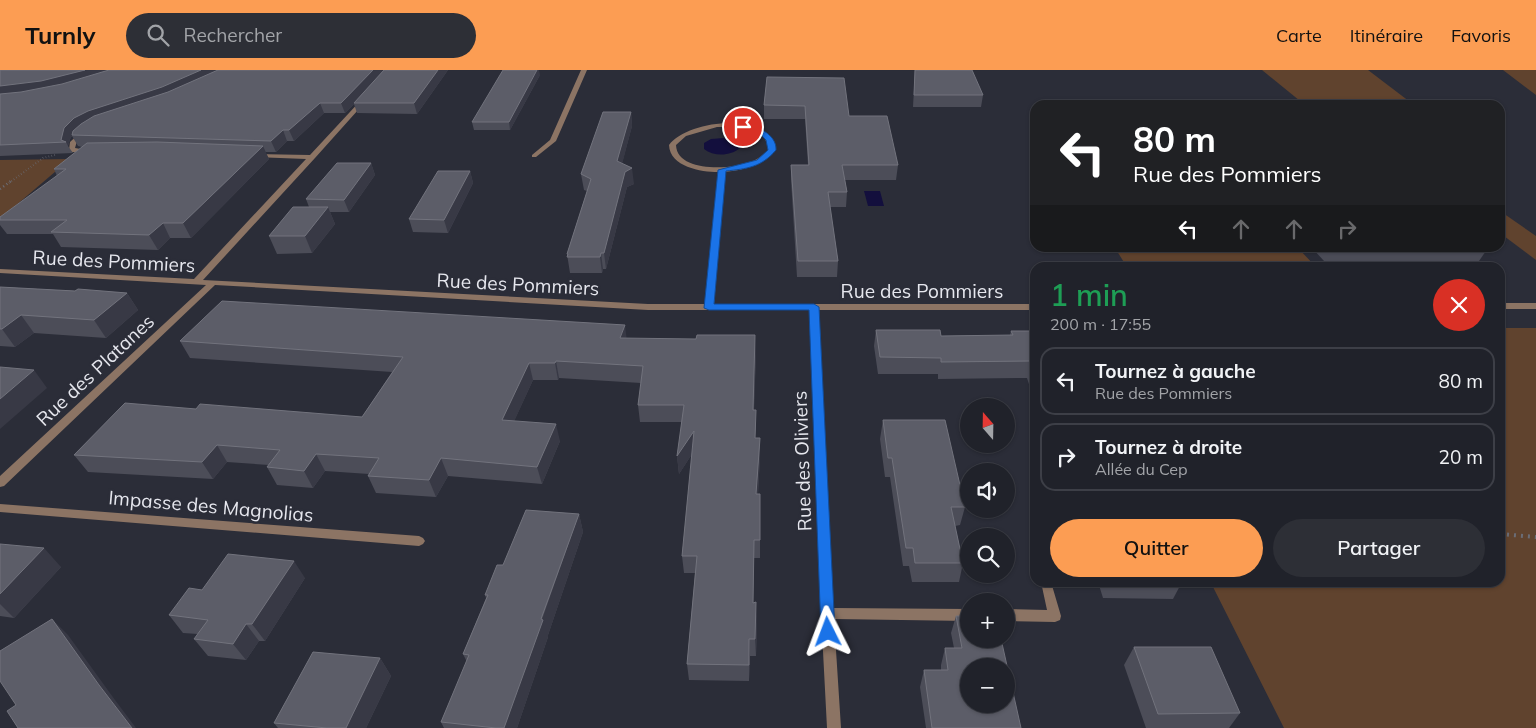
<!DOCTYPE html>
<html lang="fr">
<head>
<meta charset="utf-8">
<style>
	:root { --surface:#20222a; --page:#2d2f36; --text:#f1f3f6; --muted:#a2a4a8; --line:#3d3f47; --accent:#fc9d53 }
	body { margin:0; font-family:Mulish,sans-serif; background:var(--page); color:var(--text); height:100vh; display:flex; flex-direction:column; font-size:19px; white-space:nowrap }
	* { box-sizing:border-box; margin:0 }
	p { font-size:16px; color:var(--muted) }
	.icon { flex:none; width:28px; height:28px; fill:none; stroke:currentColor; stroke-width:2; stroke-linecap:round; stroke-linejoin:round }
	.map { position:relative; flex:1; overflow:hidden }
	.details { position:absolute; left:1030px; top:192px; width:475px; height:325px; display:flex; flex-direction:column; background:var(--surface); border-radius:15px; box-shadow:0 1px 4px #0004,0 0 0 1px var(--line) }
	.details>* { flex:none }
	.guide { position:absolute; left:1030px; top:30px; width:475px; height:152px; border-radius:15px; box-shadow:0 1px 4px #0004,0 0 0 1px var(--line); background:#202124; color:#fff; overflow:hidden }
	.needle { width:32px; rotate:340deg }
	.buttons { position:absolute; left:960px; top:328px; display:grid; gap:10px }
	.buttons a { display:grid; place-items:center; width:55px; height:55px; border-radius:50%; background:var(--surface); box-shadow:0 1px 4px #0004,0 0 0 1px var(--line); font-size:25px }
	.pin { position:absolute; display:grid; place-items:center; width:42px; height:42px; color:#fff; margin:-21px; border:2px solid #fff; border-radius:50%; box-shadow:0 1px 5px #0007 }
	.me { position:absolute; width:55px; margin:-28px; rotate:357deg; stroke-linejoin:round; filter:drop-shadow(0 0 4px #0008) }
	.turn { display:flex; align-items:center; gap:18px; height:105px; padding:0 20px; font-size:22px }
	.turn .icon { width:65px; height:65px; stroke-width:2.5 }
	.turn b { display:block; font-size:35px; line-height:42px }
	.lanes { display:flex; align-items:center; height:48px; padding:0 20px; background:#0003; justify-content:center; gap:25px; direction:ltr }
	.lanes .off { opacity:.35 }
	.round { display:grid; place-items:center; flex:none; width:52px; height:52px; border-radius:26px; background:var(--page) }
	.head { display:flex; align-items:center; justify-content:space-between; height:85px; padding:0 20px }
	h1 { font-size:30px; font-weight:600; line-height:38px; color:#1e9e55 }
	.button { display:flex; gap:10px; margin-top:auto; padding:10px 20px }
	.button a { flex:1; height:58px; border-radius:30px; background:var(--accent); color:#111; font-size:20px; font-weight:600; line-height:58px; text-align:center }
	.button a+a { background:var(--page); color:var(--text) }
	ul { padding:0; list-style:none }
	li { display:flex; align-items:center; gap:15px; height:68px; margin:0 10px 8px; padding:0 10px; border:2px solid var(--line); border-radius:15px }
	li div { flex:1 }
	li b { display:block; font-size:19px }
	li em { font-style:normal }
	header { display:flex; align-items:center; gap:30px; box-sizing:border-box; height:70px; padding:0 25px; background:var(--accent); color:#111 }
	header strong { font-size:24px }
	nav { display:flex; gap:28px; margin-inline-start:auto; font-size:18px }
	.search { width:350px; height:45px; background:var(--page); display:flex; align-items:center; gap:12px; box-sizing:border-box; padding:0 18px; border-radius:28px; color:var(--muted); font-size:19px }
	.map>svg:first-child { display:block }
	.green { fill:#60432e }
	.water { fill:#130f3d }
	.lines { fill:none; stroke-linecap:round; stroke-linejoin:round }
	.path-far2 { stroke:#6b6d76; stroke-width:2; stroke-dasharray:0.5 2.5; stroke-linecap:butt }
	.path-far1 { stroke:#6b6d76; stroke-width:2.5; stroke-dasharray:1 3; stroke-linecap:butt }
	.path { stroke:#6b6d76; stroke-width:4; stroke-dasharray:2 5; stroke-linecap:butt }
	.street { fill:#8c7464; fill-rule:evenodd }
	.wall { fill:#4c4d58 }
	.shaded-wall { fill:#383945 }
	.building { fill:#5c5d68; stroke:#72737d; fill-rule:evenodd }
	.route { fill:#1a73e8; stroke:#114b97 }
	.labels { text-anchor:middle; stroke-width:5; stroke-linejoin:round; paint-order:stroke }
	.street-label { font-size:19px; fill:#e6e7ee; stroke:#2b2d38 }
</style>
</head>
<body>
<header>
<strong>Turnly</strong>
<div class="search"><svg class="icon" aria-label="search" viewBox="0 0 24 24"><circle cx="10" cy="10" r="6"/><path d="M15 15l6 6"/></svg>Rechercher</div>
<nav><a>Carte</a><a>Itinéraire</a><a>Favoris</a></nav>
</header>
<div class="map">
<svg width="1536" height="658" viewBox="0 0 1536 658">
	<rect width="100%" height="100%" fill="#2b2d38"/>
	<g class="green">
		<polygon points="1262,0 1368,0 1414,35 1305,35"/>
		<polygon points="1503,0 1536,0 1536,25"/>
		<polygon points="70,89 0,149 0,90"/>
		<polygon points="1500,141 1536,166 1536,190 1500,163"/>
		<polygon points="1115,178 1298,178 1316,197 1127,197"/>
		<polygon points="1500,258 1536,258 1536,658 1284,658 1211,513 1500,512"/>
	</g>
	<g class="water">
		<path d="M724 68 735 70 741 75 740 78C731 86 714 87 704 79V73L711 69Z"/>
		<polygon points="864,121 880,121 884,136 868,136"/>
	</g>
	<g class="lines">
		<polyline class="path-far2" points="9,113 43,88 55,85"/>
		<polyline class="path-far1" points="0,119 11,111"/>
		<polyline class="path" points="1500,464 1536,467"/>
		<g class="street">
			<polygon points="581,0 587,0 556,71 536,87 532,87 532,85 550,70"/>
			<path d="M362 29 367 30 315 88 203 210 648 234H705L718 102C701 102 670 97 669 75 688 50 770 40 775 80 762 95 745 100 725 102L714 234H1035V240H819L833 538 969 539V551L834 549 841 658H827L821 543 810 240H648L215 215 4 416 0 417V406L206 215 0 203V199L194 209 306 89 254 87 251 85 252 84 310 85ZM717 57C736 57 766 56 769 80 763 85 757 90 749 93 731 99 677 103 676 75L686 66Z"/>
			<polygon points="82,61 87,62 77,71 75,78 92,81 92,83 72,82 69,80 70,72"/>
			<rect x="1500" y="233" width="36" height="6"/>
			<polygon points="0,434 419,466 423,468 425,471 423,474 419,476 0,442"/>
			<polygon points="1041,512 1051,512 1061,546 1060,550 1055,552 1006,551 1006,539 1047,540"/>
		</g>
	</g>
	<g class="wall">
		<polygon points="0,0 448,0 417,44 357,43 354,34 345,43 324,43 294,71 287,71 276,82 265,82 269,89 191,168 170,168 158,180 61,177 53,164 7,164 0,155 0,147 57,106 54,99 82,77 78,76 72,66 70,69 68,76 73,83 0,86"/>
		<polygon points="915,0 983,25 981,37 913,37"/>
		<polygon points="540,5 510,60 474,60 472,52"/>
		<polygon points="767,7 849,46 898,95 896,110 845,110 847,122 846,137 830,137 838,191 837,207 797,207 791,110 791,95 808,95 805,49 764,49 764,35"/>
		<polygon points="631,42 632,56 622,93 634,114 627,117 606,199 603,199 602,203 570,203 567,184 587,121 584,120 581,104"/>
		<polygon points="371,93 375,105 349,142 330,142 335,154 312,183 277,184 269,166 309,137 306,129"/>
		<polygon points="470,101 473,113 448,163 413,162 409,149"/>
		<polygon points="1312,178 1488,178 1479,191 1325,192"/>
		<polygon points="0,217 75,221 127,223 138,240 106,268 34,263 15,277 0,276"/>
		<polygon points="876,260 941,266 1010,265 1011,261 1035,261 1035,333 1027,308 938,309 938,304 878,304 874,276"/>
		<polygon points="627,268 756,282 754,340 756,357 755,368 760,368 760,386 758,424 760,424 760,488 754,488 753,533 757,549 756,586 750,586 749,611 689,610 687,594 695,503 684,503 682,486 692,384 679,404 677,386 682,352 640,352 638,335 641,313 559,308 558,310 533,310 514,351 560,371 542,414 448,406 436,427 376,423 368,406 369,404 325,401 313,418 277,415 267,397 269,395 227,392 213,409 88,402 74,385 196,339 362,347 392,302 190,288 180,271"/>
		<polygon points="883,350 965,437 960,455 955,456 963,493 959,512 912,512 909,496 903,496 890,407 885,407 880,369"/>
		<polygon points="579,444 583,462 548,565 548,567 517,658 444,658 441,652 467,592 463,584 486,528 485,525 503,495"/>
		<polygon points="0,474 61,497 14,548 0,546"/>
		<polygon points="305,508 265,571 259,571 246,590 208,586 194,569 198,564 183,563 169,545 202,520"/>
		<polygon points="1098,512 1182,512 1173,529 1103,528"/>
		<polygon points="956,546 1021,658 926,658 920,617 924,600 941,600 941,595 945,578 954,578 951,563"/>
		<polygon points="1134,577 1240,643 1229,658 1146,658 1124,595"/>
		<polygon points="380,588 391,606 366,658 278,658 274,653"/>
	</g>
	<g class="shaded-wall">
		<polygon points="85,0 119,0 93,9 0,27 0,16"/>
		<polygon points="201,0 227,0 72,65 72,66 70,69 68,76 66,72 61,70 64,58 74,48 88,41"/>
		<polygon points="373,0 386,0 354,33 354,34 345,43 341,33"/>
		<polygon points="438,0 448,0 417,44 414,33"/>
		<polygon points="537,0 539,0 540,5 510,60 509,52"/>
		<polygon points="320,33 324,43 294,71 289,60"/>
		<polygon points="631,42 632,56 619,106 617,91"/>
		<polygon points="283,60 287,71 276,82 271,71"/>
		<polygon points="263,76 269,89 191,168 183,153"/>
		<polygon points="371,93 375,105 349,142 344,130"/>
		<polygon points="632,98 634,114 627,117 606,199 604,183 625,102"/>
		<polygon points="470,101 473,113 448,163 444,150"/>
		<polygon points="328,137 335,154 312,183 305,166"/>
		<polygon points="163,153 170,168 158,180 149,165"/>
		<polygon points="601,183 603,199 602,203 600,187"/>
		<polygon points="127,223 138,240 106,268 94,250"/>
		<polygon points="21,245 34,263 15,277 2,259"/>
		<polygon points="625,255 627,272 620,268"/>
		<polygon points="755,265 756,282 753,357 753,340"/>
		<polygon points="556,291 559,308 558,310 555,293"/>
		<polygon points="529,293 533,310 507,367 502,350"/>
		<polygon points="34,300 47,318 0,359 0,329"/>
		<polygon points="556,354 560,371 542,414 537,397"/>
		<polygon points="694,361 696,378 679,404 677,386"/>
		<polygon points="760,368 760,386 757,442 756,424"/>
		<polygon points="217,375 227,392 213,409 202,392"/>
		<polygon points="316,384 325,401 313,418 304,401"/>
		<polygon points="441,388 448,406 436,427 429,410"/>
		<polygon points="579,444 583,462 548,565 548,567 517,658 504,658"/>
		<polygon points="754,470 754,488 753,550 753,533"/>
		<polygon points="44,478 61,497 14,548 0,534 0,524"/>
		<polygon points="294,491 305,508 265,571 252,554"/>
		<polygon points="756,532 757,549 756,586 755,569"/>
		<polygon points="52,549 68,565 115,630 136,658 132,658 99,615"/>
		<polygon points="246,554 259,571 246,590 233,574"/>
		<polygon points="749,569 750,586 749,611"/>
		<polygon points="380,588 391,606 366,658 346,658"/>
	</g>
	<g class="building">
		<polygon points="0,0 85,0 41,11 0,16"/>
		<polygon points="109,0 201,0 162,17 88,41 74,48 64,58 61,70 66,72 0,75 0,24 21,22 62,14"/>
		<polygon points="218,0 373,0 341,33 320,33 289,60 283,60 271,71 72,65 73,61 81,54 94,46 168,22"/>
		<polygon points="384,0 438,0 414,33 354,33"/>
		<polygon points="503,0 537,0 509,52 472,52"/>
		<polygon points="915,0 972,0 983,25 914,25"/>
		<polygon points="767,7 844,8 849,46 887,46 898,95 842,95 847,122 828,122 838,191 798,191 791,95 809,95 805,36 764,35"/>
		<polygon points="603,42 631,42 617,91 632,98 625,102 604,183 601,183 600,187 567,187 568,184 567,184 591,109 581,104"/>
		<polygon points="157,72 263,76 183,153 163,153 149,165 51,162 67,150 0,150 0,147 66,99 54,99 87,73"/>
		<polygon points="337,93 371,93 344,130 306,129"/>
		<polygon points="438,101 470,101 444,150 409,149"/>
		<polygon points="293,137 328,137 305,166 269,166"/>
		<polygon points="0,217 75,221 78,219 127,223 94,250 21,245 2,259 0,259"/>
		<polygon points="222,231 625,255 620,268 696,269 697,265 755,265 753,340 756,340 755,368 760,368 756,424 760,424 760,470 754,470 753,533 756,532 755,569 749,569 749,595 687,594 697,486 682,486 694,361 677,386 684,335 638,335 643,296 556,291 555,293 529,293 502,350 556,354 537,397 441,388 429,410 368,406 379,388 316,384 304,401 267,397 280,380 217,375 202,392 74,385 125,333 196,339 200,334 362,347 403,287 180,271"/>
		<polygon points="876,260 940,260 941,266 1013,265 1011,261 1035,261 1035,301 1032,291 941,292 941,288 880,287"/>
		<polygon points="0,297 34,300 0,329"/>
		<polygon points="883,350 945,350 965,437 951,437 963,493 915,493 913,478 906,478 892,388 888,388"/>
		<polygon points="526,440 579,444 541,549 543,550 504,658 496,658 441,652 469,585 463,584 488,525 485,525 497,495 503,495"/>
		<polygon points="0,474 44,478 0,524"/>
		<polygon points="228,484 294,491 252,554 246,554 233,574 194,569 208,550 169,545 189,518 202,520"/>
		<path d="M956 546H969V569H1001L1021 658H932L924 600H948L945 578H962ZM969 596H1006V634H969Z"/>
		<polygon points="52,549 99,615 132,658 18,658 7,641 16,635 0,611 0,581"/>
		<polygon points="1134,577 1211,577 1240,643 1158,644"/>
		<polygon points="313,582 380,588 346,658 327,658 274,653"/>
	</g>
	<path class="route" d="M740 55C755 54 777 64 776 80 762 97 746 99 726 101L714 234H814L819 237 835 562 833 567 828 569 823 567 821 562 809 240H709L704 238 718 100 757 90 768 80 766 70 761 65 740 58Z"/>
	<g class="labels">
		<g class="street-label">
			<text transform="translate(114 191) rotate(3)" y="7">Rue des Pommiers</text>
			<text transform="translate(518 214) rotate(3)" y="7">Rue des Pommiers</text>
			<text x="922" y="228">Rue des Pommiers</text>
			<text transform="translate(95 300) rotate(-43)" y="7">Rue des Platanes</text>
			<text transform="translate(802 391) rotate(-92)" y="7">Rue des Oliviers</text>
			<text transform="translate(211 436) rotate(5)" y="7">Impasse des Magnolias</text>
		</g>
	</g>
</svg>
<div class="buttons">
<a><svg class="needle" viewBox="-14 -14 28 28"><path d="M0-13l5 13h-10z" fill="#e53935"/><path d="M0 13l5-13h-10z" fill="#a2a4a8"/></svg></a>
<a><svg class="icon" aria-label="sound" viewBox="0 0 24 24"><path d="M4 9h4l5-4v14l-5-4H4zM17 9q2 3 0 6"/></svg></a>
<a><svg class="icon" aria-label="search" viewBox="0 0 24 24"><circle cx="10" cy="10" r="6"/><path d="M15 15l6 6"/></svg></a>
<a>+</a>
<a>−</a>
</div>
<div class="pin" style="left:743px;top:57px;background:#d93025"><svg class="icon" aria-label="arrive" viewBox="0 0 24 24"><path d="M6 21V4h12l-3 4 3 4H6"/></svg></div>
<svg class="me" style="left:828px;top:562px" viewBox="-20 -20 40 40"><path d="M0-17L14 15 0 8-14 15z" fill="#1a73e8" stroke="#fff" stroke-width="4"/></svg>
<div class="guide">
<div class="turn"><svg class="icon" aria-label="left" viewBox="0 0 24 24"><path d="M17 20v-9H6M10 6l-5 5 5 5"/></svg><div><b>80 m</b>Rue des Pommiers</div></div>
<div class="lanes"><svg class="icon" aria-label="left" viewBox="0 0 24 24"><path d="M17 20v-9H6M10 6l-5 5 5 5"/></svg><svg class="icon off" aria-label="ahead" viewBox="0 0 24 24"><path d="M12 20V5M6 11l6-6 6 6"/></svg><svg class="icon off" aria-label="ahead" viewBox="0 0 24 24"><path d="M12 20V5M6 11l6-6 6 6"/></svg><svg class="icon off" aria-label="right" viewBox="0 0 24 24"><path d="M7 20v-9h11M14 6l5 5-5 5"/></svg></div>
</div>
<section class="details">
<div class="head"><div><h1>1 min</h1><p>200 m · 17:55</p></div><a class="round" style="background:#d93025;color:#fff"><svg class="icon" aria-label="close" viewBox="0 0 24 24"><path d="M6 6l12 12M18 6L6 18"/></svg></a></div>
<ul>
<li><svg class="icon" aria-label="left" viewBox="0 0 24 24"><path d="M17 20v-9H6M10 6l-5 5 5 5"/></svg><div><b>Tournez à gauche</b><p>Rue des Pommiers</p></div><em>80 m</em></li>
<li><svg class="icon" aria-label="right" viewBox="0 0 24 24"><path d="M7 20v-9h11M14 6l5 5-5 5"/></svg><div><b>Tournez à droite</b><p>Allée du Cep</p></div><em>20 m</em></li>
</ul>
<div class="button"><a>Quitter</a><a>Partager</a></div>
</section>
</div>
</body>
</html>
